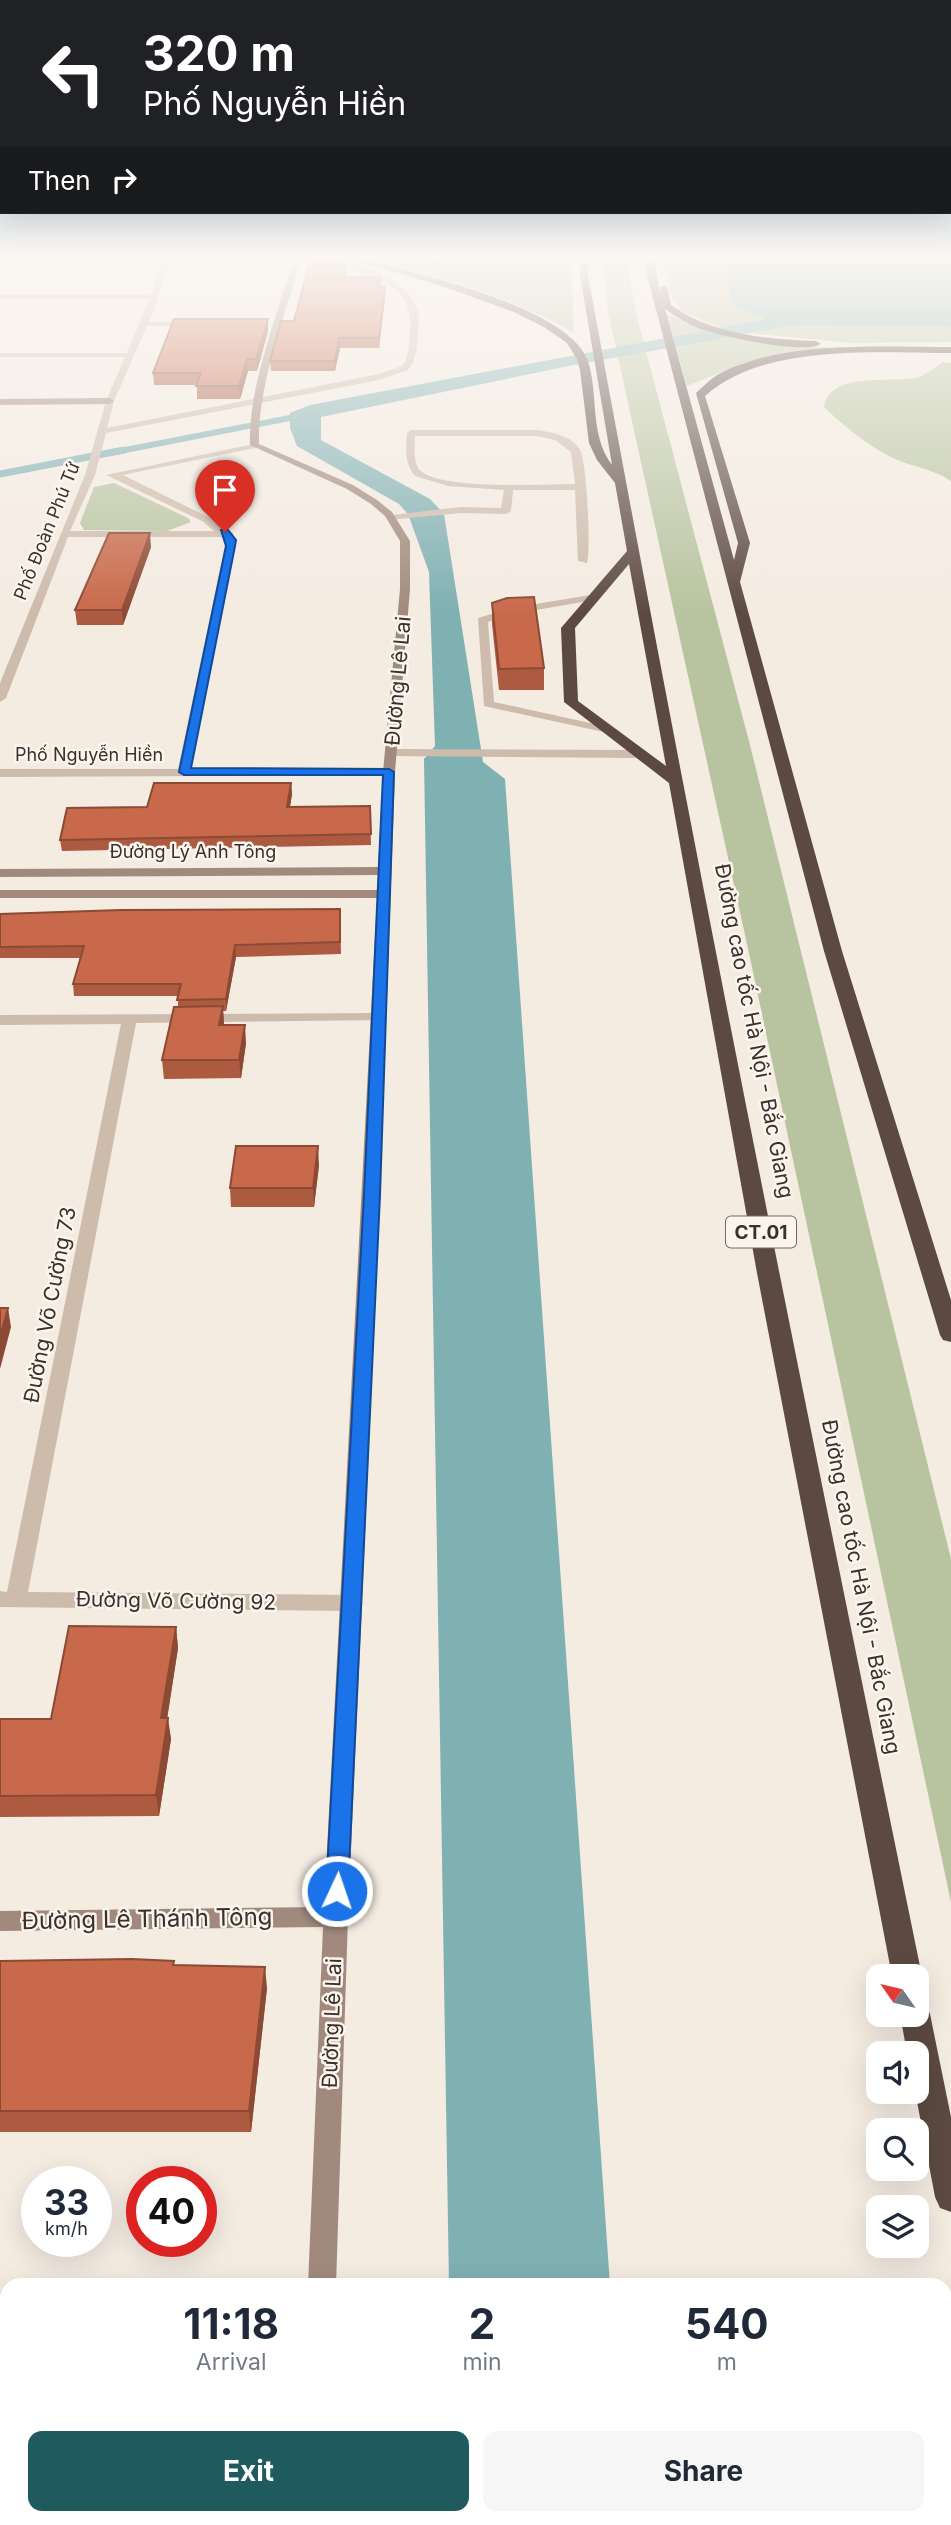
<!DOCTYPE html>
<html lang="en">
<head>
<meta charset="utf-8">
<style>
	:root { --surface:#fff; --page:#f6f6f7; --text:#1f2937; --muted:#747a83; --accent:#1f5a5e }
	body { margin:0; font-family:Inter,sans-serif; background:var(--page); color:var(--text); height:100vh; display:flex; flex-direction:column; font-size:26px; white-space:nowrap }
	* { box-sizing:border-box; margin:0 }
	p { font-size:23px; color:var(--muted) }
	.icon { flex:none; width:38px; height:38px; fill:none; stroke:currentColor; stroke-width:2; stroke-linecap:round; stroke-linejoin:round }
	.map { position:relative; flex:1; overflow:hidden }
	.sheet { position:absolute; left:0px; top:2278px; width:952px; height:247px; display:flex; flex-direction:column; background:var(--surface); border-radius:21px 21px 0 0; box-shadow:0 7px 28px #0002 }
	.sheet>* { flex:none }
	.banner { position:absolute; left:0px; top:0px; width:952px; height:214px; box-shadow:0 7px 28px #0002; background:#202124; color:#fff; overflow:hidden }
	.needle { width:46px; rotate:304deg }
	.fabs { position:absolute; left:866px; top:1964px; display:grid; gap:14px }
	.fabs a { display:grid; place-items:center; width:63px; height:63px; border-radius:14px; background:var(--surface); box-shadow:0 7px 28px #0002; font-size:35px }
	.speed { position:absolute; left:21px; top:2166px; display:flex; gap:14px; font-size:35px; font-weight:700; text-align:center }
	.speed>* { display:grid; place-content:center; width:91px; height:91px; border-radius:50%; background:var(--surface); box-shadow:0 7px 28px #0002; line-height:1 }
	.speed small { font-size:18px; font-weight:400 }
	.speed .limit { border:10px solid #d22; background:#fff; color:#111 }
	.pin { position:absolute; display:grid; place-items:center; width:60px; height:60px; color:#fff; margin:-72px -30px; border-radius:50% 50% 50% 0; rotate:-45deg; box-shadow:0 0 7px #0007 }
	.pin .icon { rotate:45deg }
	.me { position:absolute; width:77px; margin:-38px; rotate:3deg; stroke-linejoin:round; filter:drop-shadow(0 0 5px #0008) }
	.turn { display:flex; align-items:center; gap:24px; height:147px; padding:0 28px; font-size:32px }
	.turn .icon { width:91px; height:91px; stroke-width:2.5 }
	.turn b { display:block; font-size:49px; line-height:60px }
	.then { display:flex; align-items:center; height:66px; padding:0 28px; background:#0003; gap:14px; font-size:26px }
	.eta { display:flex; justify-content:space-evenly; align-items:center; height:119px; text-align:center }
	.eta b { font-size:42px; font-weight:700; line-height:49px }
	.action { display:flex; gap:14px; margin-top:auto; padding:14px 28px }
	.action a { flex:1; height:80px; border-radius:14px; background:var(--accent); color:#fff; font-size:28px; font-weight:700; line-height:80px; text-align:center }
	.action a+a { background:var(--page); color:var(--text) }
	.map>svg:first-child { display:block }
	.green { fill:#b8c4a0 }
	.water { fill:#7fb0b2 }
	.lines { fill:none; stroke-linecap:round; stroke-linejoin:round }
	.stream-far1 { stroke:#7fb0b2; stroke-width:6 }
	.stream { stroke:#7fb0b2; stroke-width:7 }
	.lane { fill:#cdbbac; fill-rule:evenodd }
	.street { fill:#cdbbac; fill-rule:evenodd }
	.secondary { fill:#a18a7d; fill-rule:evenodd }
	.highway { fill:#5c4a42; fill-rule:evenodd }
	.wall { fill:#ac5a40 }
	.shaded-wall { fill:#8c4a34 }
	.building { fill:#c8694b; stroke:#8c4a34; stroke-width:2 }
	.route { fill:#1a73e8; stroke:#114b97; stroke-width:2 }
	.labels { text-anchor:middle; stroke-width:5; stroke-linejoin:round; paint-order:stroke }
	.far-street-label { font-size:18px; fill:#3b302b; stroke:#fbf5ee }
	.shield { fill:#fbf5ee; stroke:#756b66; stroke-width:2 }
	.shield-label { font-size:19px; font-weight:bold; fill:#3b302b }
	.street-label { font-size:21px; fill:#3b302b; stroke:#fbf5ee }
	.near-street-label { font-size:24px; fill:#3b302b; stroke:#fbf5ee }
</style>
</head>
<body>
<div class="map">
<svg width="951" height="2525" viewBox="0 0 951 2525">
	<rect width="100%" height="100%" fill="#f4ebe1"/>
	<g class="green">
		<path d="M373 260 438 262 571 260 574 333C511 296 444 279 373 260Z"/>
		<polygon points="602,260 627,260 637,317 750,745 951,1559 951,1902 749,953 608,312"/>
		<polygon points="664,260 724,260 729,290 769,319 721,328 683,312 672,298"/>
		<path d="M666 314C727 339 791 347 857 349L748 361 687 386Z"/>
		<polygon points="796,325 951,327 951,342 849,343 750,333"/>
		<path d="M943 362 951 363V481C934 469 913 467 895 459 868 446 845 427 824 407 830 371 889 383 915 378 924 377 935 367 943 362Z"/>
		<polygon points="114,483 188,518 191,522 167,531 84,530 80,523 94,487"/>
		<polygon points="0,2361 7,2361 7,2518 272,2518 272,2525 0,2525"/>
	</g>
	<g class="water">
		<polygon points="724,260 951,261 951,327 796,325 574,365 321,417 321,440 430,499 444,514 483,762 505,779 610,2285 449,2285 424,759 435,746 429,572 408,514 399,504 297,446 290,428 290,413 310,405 766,319 732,305"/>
		<rect x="453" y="2518" width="173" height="7"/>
	</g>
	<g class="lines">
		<polyline class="stream-far1" points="115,452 305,415"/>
		<polyline class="stream" points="0,474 124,450"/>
		<g class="lane">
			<path d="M411 430H537C551 432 573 436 580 450 587 463 591 549 587 563L578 561 575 490H513L511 511 506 514 461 513 389 520 387 518 392 515 461 507 501 508 504 490 448 486 415 476C404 463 406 449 407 433ZM415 436H537L555 440 571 452 575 484C543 484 446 490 422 472 412 465 415 446 415 436Z"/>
			<polygon points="590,595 594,596 594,600 513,614 488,622 494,702 613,728 613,734 484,706 478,618 512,608"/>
		</g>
		<g class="street">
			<path d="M0 260H171L149 322H196L200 324 196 326H147L114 401 107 428 379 374 402 366C409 357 409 346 410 334 415 273 362 280 322 260 353 260 403 275 417 307 420 315 418 325 418 334 417 347 417 359 408 370L379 380 106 433 95 475 70 531H214L202 521 106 475 258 443 260 445 255 448 123 475 208 517 226 531 232 532 236 540 191 769 389 768 393 769V775L0 777V769H178L226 541 221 537H68L6 698 0 702V683L85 475 106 401 125 357H0V353H127L149 299H0V295H151L162 264H0Z"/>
			<polygon points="392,749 639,750 645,754 639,758 388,756 388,750"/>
			<polygon points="380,1013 387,1017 385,1020 136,1023 28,1592 353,1595 360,1598 363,1603 360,1608 353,1611 0,1607 0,1591 7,1592 121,1024 0,1025 0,1015"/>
			<rect x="0" y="2315" width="7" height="28"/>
		</g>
		<g class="secondary">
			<path d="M293 260H301C285 314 257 388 259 444L353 485 377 500 392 512 410 541V589L395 772 380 1195 348 1917 336 2286H308L323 1927 0 1931V1911L324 1907 377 898H0V890H377L378 875 0 877V869L378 867 383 772 400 589V541L385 516 371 504 347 489 250 445C248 386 277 317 293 260Z"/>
			<polygon points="0,399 110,398 114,401 110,404 0,405"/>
			<rect x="298" y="2518" width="30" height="7"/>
		</g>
		<g class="highway">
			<path d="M353 260H367C419 274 569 307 588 361 599 396 589 434 612 465L580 275 581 260H589L588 275C691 843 806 1409 922 1976L917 1985V1976H892L757 1273 669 783 564 702 561 628 627 551 615 483 597 460 589 443 580 370 577 359 567 343 544 327 514 312 442 286ZM629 564 666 766 578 701 575 628Z"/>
			<path d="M422 260H452C446 264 428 264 422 260Z"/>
			<path d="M646 260H654L660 292 661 286H667L671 305C713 335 766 339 816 341L821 344C804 355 719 336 698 328 686 323 675 316 665 309L734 560 738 543 696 393C703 387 709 380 717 375 780 340 880 347 951 347V353C876 353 764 343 705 396L750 543 740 582 842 951 951 1300V1342L943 1340 940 1335 824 951 647 275Z"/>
			<polygon points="917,2002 926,2005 930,2014 951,2117 951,2212 940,2208 935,2197 915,2091 917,2091 917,2053 907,2053 900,2014 917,2014"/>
		</g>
	</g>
	<g class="wall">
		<polygon points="346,272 345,277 381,287 385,287 385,296 379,348 340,348 335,371 271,371 270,361 294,321"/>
		<polygon points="268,319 268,331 257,371 248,371 240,399 197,399 197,385 154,385 153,373"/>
		<polygon points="151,547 123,625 77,625 75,610"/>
		<polygon points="492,603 544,668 544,690 499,690 492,624"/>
		<polygon points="291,783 292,794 290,807 370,806 371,845 62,851 60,840"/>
		<polygon points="340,909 341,954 236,957 226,1011 223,1011 224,1025 246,1043 241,1078 164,1079 162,1060 178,1007 178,996 74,996 73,984 81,958 0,958 0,914"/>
		<polygon points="319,1165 314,1207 231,1207 230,1188"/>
		<polygon points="176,1627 178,1648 167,1718 171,1739 159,1816 0,1817 0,1719 51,1719"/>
		<polygon points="0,1961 174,1961 174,1965 267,1988 251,2132 0,2132"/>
	</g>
	<g class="shaded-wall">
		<polygon points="385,287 385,296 379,348 379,338"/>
		<polygon points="268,319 268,331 257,371 256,359"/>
		<polygon points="339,338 340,348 335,371 335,361"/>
		<polygon points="247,359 248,371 240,399 239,386"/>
		<polygon points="150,533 151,547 123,625 122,610"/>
		<polygon points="291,783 292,794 288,818 287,807"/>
		<polygon points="235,945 236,957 226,1011 226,999"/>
		<polygon points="223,1006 224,1025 219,1025"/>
		<polygon points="245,1025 246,1043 241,1078 239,1060"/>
		<polygon points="318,1146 319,1165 314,1207 313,1188"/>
		<polygon points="8,1308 11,1327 0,1369 0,1337"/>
		<polygon points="176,1627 178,1648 164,1739 161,1718"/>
		<polygon points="168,1718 171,1739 159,1816 156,1795"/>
		<polygon points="265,1967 267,1988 251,2132 249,2111"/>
	</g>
	<g class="building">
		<polygon points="310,261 346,263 343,277 381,277 379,287 385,287 379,338 339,338 335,361 270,361 281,321 294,321"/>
		<polygon points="174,319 268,319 256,359 247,359 239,386 196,386 201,373 153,373"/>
		<polygon points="109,533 150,533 122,610 75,610"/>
		<polygon points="534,597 544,668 499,669 492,603 507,598"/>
		<polygon points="154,783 291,783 287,807 370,806 371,834 60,840 67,808 147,807"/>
		<polygon points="340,909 340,942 235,945 226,999 177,1000 181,984 73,984 84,946 0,947 0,914 121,910"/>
		<polygon points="223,1006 219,1025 245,1025 239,1060 162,1060 174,1007"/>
		<polygon points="236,1146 318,1146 313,1188 230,1188"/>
		<polygon points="0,1308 8,1308 0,1337"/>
		<polygon points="69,1626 176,1627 161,1718 168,1718 156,1795 0,1796 0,1719 51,1719"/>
		<polygon points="132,1959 174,1961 173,1965 265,1967 249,2111 0,2111 0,1961"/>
	</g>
	<linearGradient id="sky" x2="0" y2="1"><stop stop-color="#7eb2d2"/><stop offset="0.42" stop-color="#faf6f2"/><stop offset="1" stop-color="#faf6f2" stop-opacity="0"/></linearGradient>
	<rect width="951" height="614" fill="url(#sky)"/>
	<polygon class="route" points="221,530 228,530 236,540 235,546 191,768 389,769 394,772 380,1195 348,1891 345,1897 337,1900 329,1897 326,1891 364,1195 383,775 184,775 179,772 226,546"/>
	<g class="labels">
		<g class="far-street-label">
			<text transform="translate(47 531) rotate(-68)" y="6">Phố Đoàn Phú Tứ</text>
			<text x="89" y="761">Phố Nguyễn Hiền</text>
			<text x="193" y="858">Đường Lý Anh Tông</text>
		</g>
		<rect class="shield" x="726" y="1216.5" width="70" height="31" rx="5"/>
		<g class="shield-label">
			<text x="761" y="1239">CT.01</text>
		</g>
		<g class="street-label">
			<text transform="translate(398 681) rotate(-85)" y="7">Đường Lê Lai</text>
			<text transform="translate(754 1031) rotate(79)" y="7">Đường cao tốc Hà Nội - Bắc Giang</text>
			<text transform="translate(50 1305) rotate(-79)" y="7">Đường Võ Cường 73</text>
			<text transform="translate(861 1587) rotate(79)" y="7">Đường cao tốc Hà Nội - Bắc Giang</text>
			<text transform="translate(176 1601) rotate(1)" y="7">Đường Võ Cường 92</text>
			<text transform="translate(332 2023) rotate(-88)" y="7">Đường Lê Lai</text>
		</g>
		<g class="near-street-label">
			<text transform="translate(147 1919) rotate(-1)" y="8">Đường Lê Thánh Tông</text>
		</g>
	</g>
</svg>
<div class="fabs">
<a><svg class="needle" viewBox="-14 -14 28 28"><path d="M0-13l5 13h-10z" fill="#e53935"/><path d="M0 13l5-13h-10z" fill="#747a83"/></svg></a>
<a><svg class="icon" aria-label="sound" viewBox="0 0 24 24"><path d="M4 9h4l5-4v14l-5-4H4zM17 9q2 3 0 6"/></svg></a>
<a><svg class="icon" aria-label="search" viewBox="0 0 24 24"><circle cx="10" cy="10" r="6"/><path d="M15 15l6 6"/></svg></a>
<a><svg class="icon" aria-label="layers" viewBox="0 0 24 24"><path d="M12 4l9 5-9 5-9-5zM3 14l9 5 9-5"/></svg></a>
</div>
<div class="speed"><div>33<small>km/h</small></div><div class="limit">40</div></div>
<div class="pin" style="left:225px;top:532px;background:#d93025"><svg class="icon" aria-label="arrive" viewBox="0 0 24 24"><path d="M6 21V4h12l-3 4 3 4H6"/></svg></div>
<svg class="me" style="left:337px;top:1891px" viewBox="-20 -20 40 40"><circle r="17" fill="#1a73e8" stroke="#fff" stroke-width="3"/><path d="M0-11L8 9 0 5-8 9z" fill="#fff"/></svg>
<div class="banner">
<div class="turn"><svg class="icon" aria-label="left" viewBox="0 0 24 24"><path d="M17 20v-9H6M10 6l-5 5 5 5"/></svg><div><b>320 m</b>Phố Nguyễn Hiền</div></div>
<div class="then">Then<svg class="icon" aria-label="right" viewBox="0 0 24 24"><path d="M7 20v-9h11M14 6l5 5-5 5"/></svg></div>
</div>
<section class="sheet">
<div class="eta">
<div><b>11:18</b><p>Arrival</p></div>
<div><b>2</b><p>min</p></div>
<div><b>540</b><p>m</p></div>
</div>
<div class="action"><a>Exit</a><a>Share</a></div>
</section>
</div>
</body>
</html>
